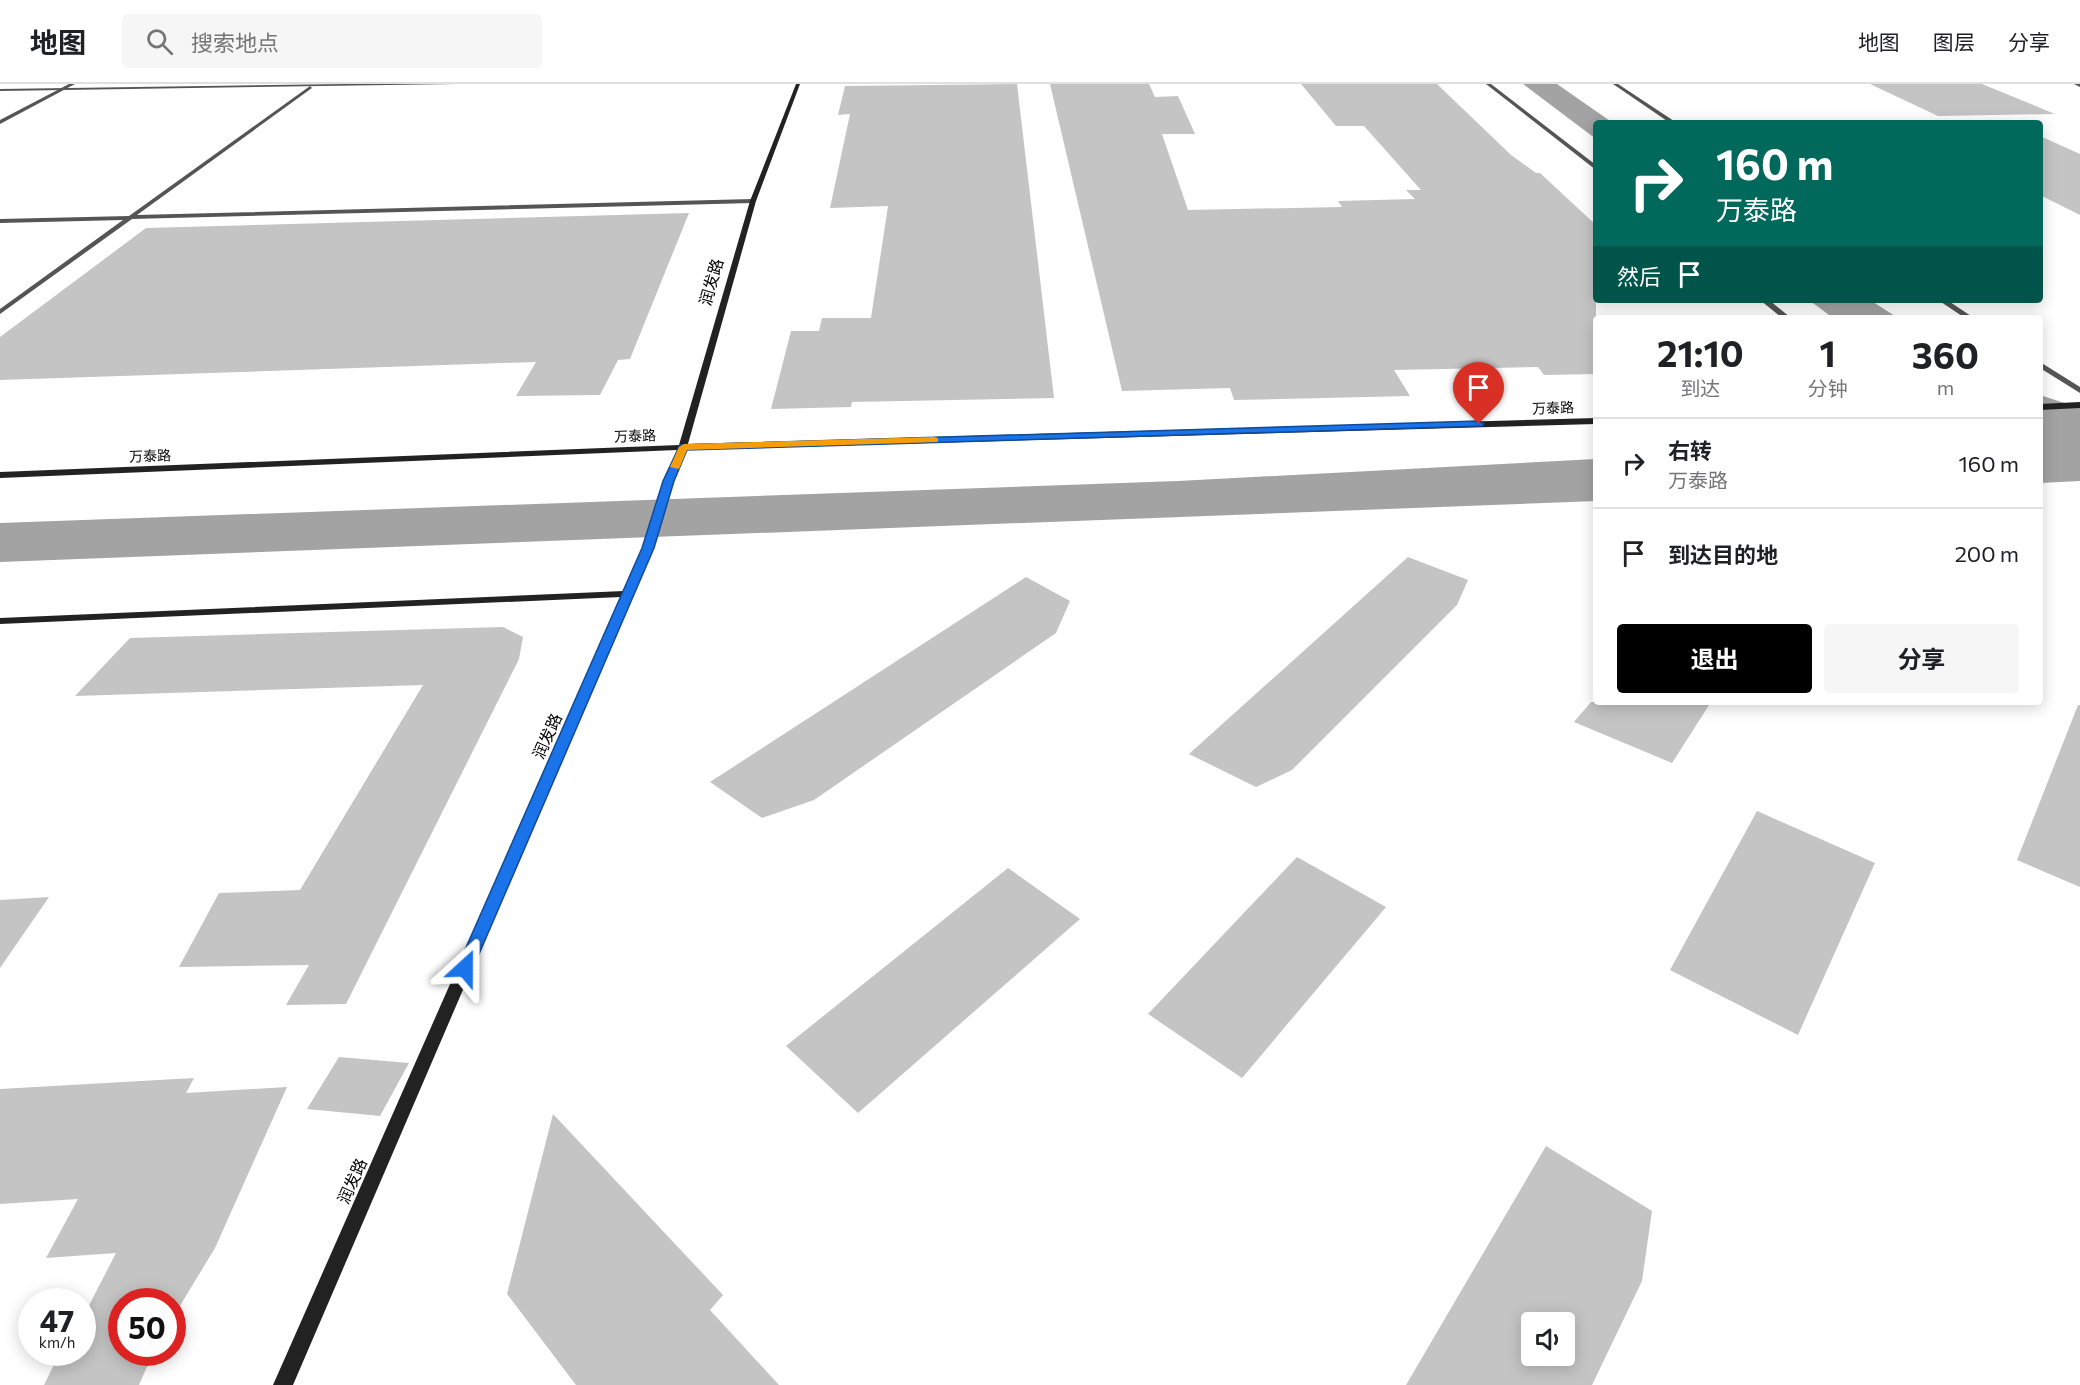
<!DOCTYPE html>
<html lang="zh">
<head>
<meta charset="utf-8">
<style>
	:root { --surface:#fff; --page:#f6f6f6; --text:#202124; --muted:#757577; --line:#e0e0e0; --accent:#000 }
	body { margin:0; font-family:Commissioner,"Noto Sans SC",sans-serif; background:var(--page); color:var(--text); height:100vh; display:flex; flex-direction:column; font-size:22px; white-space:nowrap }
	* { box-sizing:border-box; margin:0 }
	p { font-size:20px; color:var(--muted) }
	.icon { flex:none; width:33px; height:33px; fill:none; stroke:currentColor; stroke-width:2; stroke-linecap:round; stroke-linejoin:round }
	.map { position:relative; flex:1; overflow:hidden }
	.details { position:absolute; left:1593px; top:231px; width:450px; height:390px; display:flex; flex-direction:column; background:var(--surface); border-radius:6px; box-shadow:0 3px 15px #0003 }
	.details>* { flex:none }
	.hud { position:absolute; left:1593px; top:36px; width:450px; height:183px; border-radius:6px; box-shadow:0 3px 15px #0003; background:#00695c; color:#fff; overflow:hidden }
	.buttons { position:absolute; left:1521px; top:1228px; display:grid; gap:12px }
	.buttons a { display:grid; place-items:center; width:54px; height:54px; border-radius:6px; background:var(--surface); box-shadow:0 3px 15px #0003; font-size:30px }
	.speed { position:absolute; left:18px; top:1204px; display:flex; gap:12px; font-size:30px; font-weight:700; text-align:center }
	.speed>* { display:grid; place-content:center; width:78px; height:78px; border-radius:50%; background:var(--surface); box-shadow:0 3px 15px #0003; line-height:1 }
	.speed small { font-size:15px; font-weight:400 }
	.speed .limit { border:9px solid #d22; background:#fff; color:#111 }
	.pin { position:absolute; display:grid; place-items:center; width:51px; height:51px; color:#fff; margin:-62px -26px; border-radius:50% 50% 50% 0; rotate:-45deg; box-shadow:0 0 6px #0007 }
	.pin .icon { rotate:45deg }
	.me { position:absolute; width:66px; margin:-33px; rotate:24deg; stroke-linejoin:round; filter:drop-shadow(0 0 4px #0008) }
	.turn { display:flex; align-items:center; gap:21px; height:126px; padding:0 24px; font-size:27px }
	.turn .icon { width:78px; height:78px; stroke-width:2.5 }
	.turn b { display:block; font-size:42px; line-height:51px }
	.then { display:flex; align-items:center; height:57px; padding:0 24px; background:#0003; gap:12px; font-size:22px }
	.eta { display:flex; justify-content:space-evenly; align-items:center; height:102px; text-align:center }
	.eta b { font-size:36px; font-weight:700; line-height:42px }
	.action { display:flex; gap:12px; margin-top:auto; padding:12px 24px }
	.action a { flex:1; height:69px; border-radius:6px; background:var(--accent); color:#fff; font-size:24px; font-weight:700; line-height:69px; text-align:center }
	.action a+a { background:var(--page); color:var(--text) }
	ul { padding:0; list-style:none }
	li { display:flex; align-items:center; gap:18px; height:90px; padding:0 24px; border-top:2px solid var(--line) }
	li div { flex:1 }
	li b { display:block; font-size:22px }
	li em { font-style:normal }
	header { display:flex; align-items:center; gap:36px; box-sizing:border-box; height:84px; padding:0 30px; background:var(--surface); border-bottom:2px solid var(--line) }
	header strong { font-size:28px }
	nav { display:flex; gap:33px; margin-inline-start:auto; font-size:21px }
	.search { width:420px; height:54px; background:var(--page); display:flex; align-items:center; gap:15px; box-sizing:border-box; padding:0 21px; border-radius:6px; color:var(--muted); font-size:22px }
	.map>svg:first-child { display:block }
	.water { fill:#a3a3a3 }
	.building { fill:#c4c4c4; fill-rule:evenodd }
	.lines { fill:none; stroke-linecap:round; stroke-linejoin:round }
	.service { fill:#555; fill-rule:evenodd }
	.tertiary { fill:#555; fill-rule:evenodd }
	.secondary { fill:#222; fill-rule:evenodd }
	.route { fill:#1a73e8; stroke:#114b97; stroke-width:1.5 }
	.slow { fill:#f59e0b }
	.labels { text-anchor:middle; stroke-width:5; stroke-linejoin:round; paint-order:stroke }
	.far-street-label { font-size:14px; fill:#000; stroke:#fff }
	.street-label { font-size:16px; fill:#000; stroke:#fff }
</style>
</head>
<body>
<header>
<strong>地图</strong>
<div class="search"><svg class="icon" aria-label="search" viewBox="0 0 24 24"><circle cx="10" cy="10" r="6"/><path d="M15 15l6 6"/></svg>搜索地点</div>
<nav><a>地图</a><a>图层</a><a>分享</a></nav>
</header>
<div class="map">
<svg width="2080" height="1301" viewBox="0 0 2080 1301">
	<rect width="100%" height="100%" fill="#fff"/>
	<g class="water">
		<polygon points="1523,0 1557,0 1613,39 1596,39 1596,55"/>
		<polygon points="1809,216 1870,216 1898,234 1833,234"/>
		<polygon points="2040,311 2080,324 2080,397 2040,399"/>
		<polygon points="1596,375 1596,417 0,478 0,439 1178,397"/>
	</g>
	<g class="building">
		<polygon points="1017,0 1054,314 852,318 851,323 771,325 791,247 819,247 822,234 871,234 888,122 830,124 850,30 838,31 845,2"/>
		<polygon points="1050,0 1149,0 1155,13 1178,12 1195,50 1162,50 1188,126 1342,123 1338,117 1415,115 1406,106 1421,106 1364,42 1336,42 1301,0 1437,0 1511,71 1536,89 1540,89 1596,141 1596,290 1544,291 1538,283 1394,286 1410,312 1234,316 1230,304 1122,307"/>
		<polygon points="1870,0 1982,0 2055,30 1938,32"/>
		<polygon points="2040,52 2080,70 2080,131 2040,111"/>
		<polygon points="689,129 630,275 618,276 600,311 516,312 536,278 0,296 0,253 146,144"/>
		<polygon points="1408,473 1468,496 1457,521 1292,686 1256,703 1189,670"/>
		<polygon points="1026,493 1070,517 1056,549 814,716 762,734 710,698"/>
		<polygon points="503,543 523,553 519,575 346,920 286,921 309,881 179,883 219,809 300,806 423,601 75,612 130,554"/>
		<polygon points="1591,618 1711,618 1672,679 1574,638"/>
		<polygon points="2078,621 2080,621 2080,803 2017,776"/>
		<polygon points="1757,727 1875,779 1798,951 1670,886"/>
		<polygon points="1297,773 1386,823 1242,994 1148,930"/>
		<polygon points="1008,784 1080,835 858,1029 786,962"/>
		<polygon points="49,813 0,884 0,816"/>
		<polygon points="339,973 409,979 380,1032 307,1025"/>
		<polygon points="194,994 186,1009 287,1003 215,1164 172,1235 172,1218 122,1218 122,1269 153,1269 139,1301 44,1301 58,1272 64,1272 65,1269 82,1269 82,1235 116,1169 46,1174 78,1115 0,1120 0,1005"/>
		<polygon points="553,1030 723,1211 710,1226 779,1301 576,1301 507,1210"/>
		<path d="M1546 1062 1652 1127 1642 1197 1592 1301H1406ZM1532 1239H1564V1272H1532Z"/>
	</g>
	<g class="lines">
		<g class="service">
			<polygon points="69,0 75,0 0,40 0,36"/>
			<polygon points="1486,0 1491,0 1596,81 1596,86"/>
			<polygon points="310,2 312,4 137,131 753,115 756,117 753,119 132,135 0,230 0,225 123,136 0,139 0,135 129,132"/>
			<polygon points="1760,216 1769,216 1791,234 1782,234"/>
		</g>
		<g class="tertiary">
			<polygon points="345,0 456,0 0,7 0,5"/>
			<polygon points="1613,0 1618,0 1677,39 1670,39"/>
			<polygon points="2074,0 2080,0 2080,3"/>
			<polygon points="1938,216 1947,216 1974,234 1965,234"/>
			<polygon points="2040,278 2080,303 2080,309 2040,284"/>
		</g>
		<g class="secondary">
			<polygon points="796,0 800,0 756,117 688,360 1596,334 1596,340 686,366 673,397 653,464 293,1301 273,1301 621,513 0,540 0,534 624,507 643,464 663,397 677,366 0,394 0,388 679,361 750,117"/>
			<polygon points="2080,318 2080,324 2040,326 2040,320"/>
		</g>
	</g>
	<polygon class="route" points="1479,337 1484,340 1482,342 687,366 674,397 654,464 473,884 471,888 465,890 459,888 457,884 642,464 663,397 680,361"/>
	<polygon class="slow" points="934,353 938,354 938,358 687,366 679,385 670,383 679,363 684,360"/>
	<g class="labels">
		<g class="far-street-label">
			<text transform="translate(1553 324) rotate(-2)" y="5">万泰路</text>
			<text transform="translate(635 352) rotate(-2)" y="5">万泰路</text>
			<text transform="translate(150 372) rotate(-2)" y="5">万泰路</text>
		</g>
		<g class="street-label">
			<text transform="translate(711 198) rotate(-74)" y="6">润发路</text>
			<text transform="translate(547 652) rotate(-66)" y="6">润发路</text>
			<text transform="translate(352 1097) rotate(-66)" y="6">润发路</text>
		</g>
	</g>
</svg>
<div class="buttons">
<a><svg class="icon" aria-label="sound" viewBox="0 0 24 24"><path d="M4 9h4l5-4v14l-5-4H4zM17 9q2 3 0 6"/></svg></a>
</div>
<div class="speed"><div>47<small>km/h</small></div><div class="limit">50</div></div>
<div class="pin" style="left:1479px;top:340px;background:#d93025"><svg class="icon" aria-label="arrive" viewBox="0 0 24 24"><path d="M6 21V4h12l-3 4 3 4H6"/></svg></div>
<svg class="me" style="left:465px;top:884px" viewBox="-20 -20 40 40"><path d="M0-17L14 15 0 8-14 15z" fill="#1a73e8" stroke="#fff" stroke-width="4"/></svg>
<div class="hud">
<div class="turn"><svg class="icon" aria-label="right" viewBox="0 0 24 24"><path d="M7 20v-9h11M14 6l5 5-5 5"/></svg><div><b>160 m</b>万泰路</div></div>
<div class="then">然后<svg class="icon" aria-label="arrive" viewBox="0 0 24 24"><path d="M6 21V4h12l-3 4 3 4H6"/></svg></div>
</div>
<section class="details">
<div class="eta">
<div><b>21:10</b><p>到达</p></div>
<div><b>1</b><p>分钟</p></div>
<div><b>360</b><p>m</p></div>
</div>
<ul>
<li><svg class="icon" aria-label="right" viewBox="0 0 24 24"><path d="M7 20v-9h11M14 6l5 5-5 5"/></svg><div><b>右转</b><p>万泰路</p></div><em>160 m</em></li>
<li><svg class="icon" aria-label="arrive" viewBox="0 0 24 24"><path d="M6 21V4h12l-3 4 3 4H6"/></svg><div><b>到达目的地</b></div><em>200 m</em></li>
</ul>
<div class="action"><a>退出</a><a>分享</a></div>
</section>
</div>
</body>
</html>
